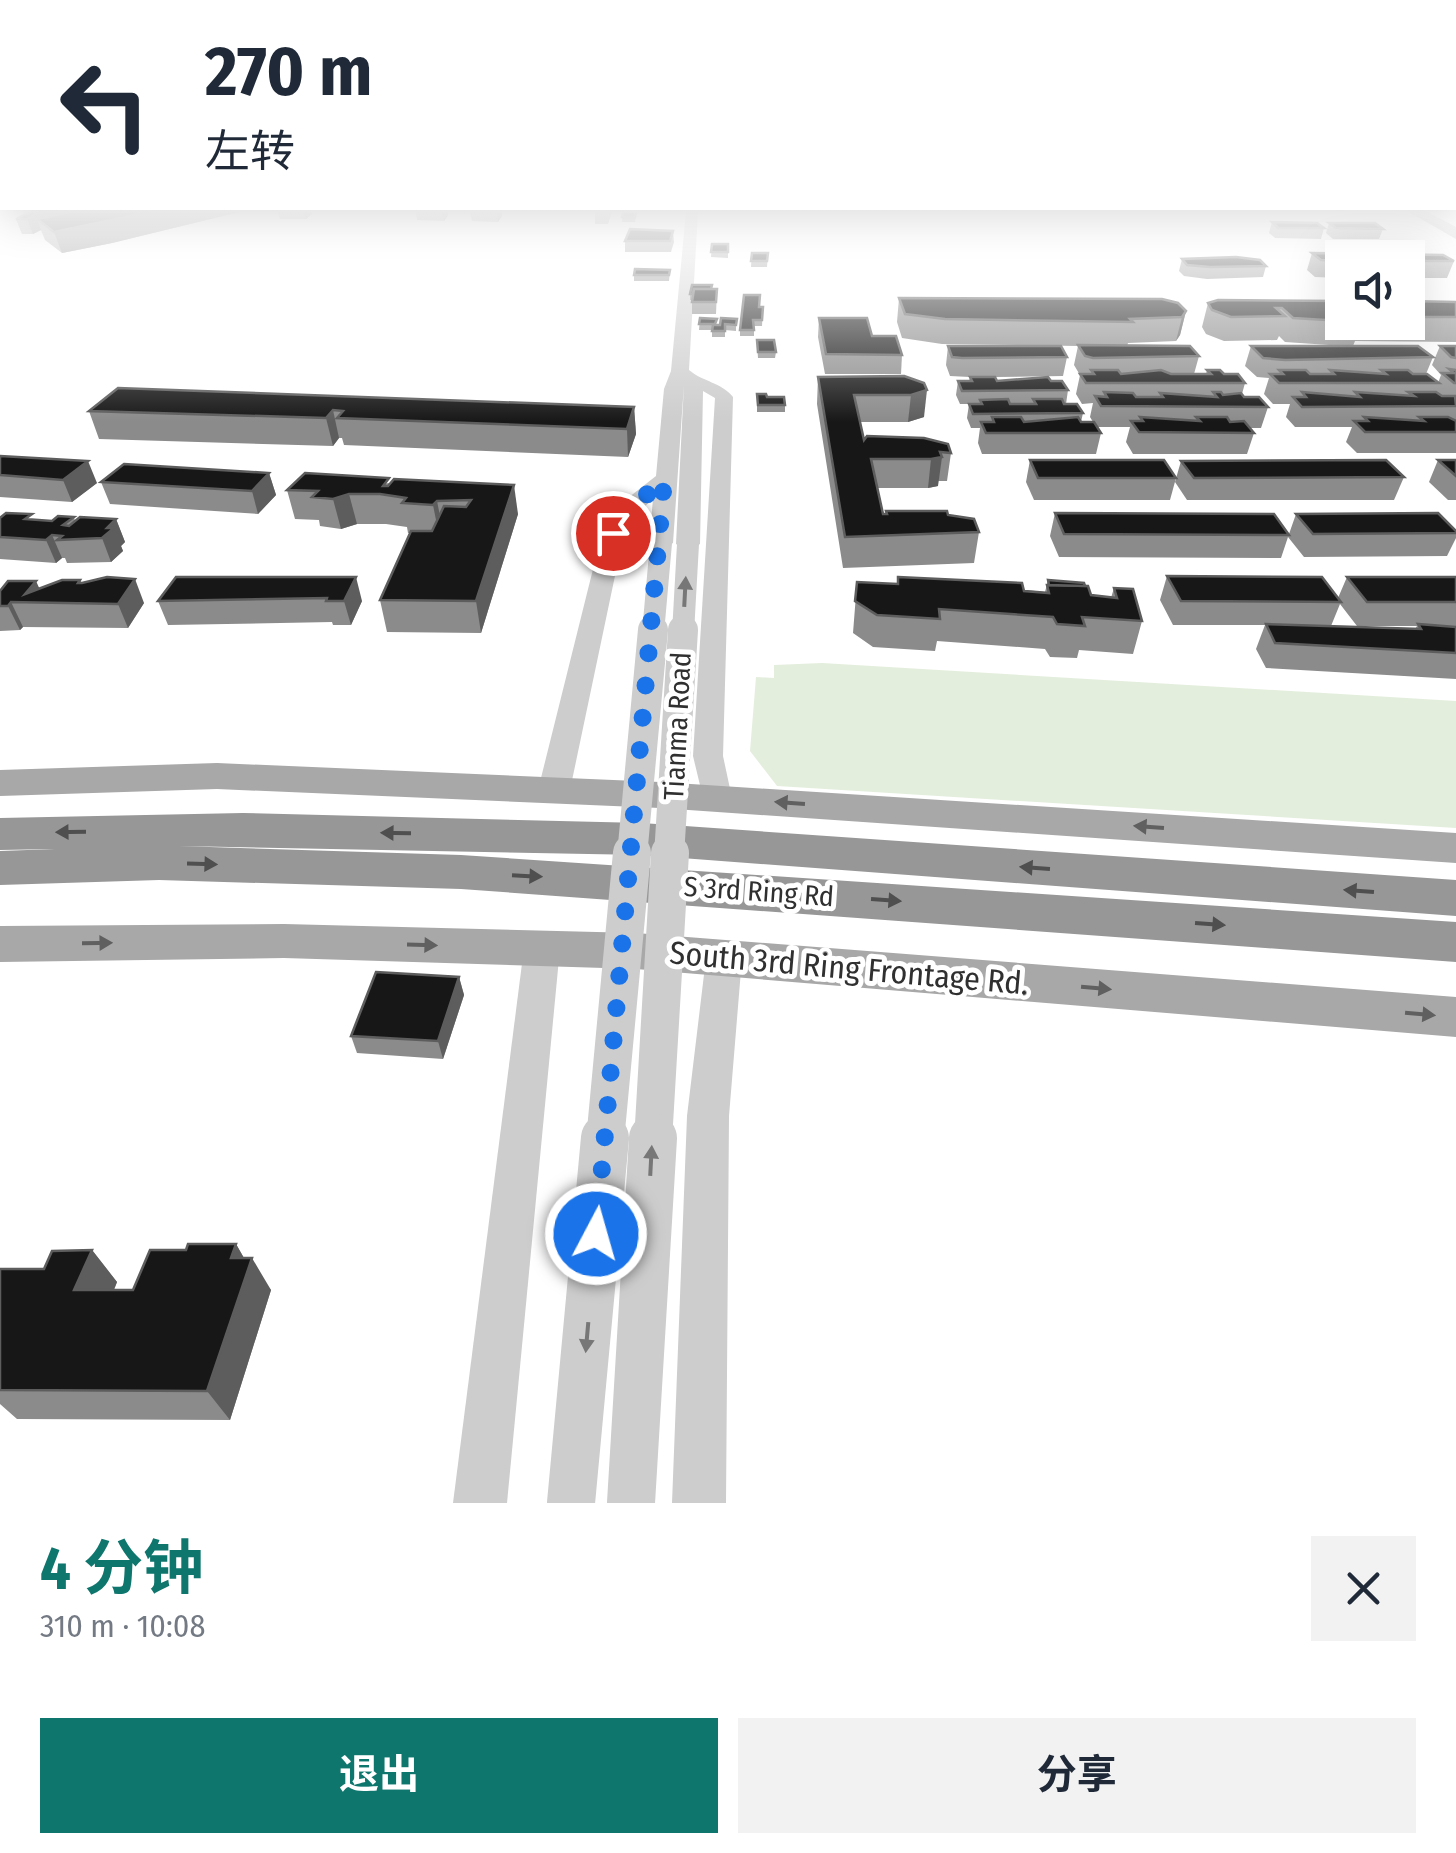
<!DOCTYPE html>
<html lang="zh">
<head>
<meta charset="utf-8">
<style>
	:root { --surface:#fff; --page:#f2f2f3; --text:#1f2937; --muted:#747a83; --accent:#0f766e }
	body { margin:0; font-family:"Fira Sans Condensed","Noto Sans SC",sans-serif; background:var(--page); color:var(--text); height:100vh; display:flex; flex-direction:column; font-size:38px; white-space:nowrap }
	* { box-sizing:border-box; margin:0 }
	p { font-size:32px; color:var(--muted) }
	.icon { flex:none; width:55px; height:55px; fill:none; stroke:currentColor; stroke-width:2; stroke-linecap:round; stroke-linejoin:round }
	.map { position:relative; height:1503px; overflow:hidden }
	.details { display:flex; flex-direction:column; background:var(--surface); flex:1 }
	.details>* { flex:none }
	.banner { position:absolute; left:0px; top:0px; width:1458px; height:210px; box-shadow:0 10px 40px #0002; background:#fff; color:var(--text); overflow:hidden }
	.buttons { position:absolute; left:1325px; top:240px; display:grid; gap:20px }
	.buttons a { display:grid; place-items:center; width:100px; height:100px; border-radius:0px; background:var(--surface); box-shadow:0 10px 40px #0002; font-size:50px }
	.pin { position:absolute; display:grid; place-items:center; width:85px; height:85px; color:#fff; margin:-42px; border:5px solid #fff; border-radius:50%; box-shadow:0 2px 10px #0007 }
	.me { position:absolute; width:110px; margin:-55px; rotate:6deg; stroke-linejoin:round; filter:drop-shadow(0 0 8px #0008) }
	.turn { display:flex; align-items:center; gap:35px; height:210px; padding:0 40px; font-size:45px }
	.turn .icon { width:130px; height:130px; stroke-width:2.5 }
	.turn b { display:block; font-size:70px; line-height:85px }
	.round { display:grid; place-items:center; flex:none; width:105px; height:105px; border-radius:0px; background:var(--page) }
	.headline { display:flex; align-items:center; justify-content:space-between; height:170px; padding:0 40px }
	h1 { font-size:60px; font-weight:700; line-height:75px; color:var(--accent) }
	.cta { display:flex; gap:20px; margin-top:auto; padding:20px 40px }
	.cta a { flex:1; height:115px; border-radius:0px; background:var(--accent); color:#fff; font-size:40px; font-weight:700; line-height:115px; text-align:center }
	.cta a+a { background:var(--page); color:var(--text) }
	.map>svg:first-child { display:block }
	.green { fill:#e4eedd }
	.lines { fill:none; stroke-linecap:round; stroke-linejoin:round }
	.minor { fill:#cdcdcd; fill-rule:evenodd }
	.major { fill:#a8a8a8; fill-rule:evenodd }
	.highway { fill:#979797; fill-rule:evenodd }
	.minor-bridge-far3 { stroke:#cdcdcd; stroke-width:22 }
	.minor-bridge-far2 { stroke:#cdcdcd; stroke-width:30 }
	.minor-bridge-far1 { stroke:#cdcdcd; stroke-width:38 }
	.minor-bridge { stroke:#cdcdcd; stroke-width:48 }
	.wall { fill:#8b8b8b; fill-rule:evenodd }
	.shaded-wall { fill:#5d5d5d }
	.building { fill:#171717; stroke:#5d5d5d; stroke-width:2.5 }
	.oneway { fill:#777 }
	.oneway2 { fill:#606060 }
	.oneway3 { fill:#4f4f4f }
	.route { stroke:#1a73e8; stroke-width:18; stroke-dasharray:0 32.4 }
	.labels { text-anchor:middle; stroke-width:10; stroke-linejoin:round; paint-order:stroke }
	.street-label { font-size:28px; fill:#303030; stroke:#fff }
	.near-street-label { font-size:32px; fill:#303030; stroke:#fff }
</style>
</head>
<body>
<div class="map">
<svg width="1456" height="1503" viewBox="0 0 1456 1503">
	<rect width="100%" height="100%" fill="#fff"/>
	<polygon class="green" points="822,663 1456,701 1456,828 777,786 750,751 756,677 774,678 774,665"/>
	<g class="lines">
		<g class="minor">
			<path d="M686 212H698L689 370C703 382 721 382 733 397L723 756 732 798 727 806 716 809 705 806 693 756 715 398 703 391 700 544 688 551 676 544 684 384 673 543 661 550 649 543 653 499 636 514 624 533 570 790 565 797 554 800 543 797 538 790 602 533 619 505 656 476 664 389 671 371Z"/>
			<polygon points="542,934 555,938 560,948 507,1503 453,1503 524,948 529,938"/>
			<polygon points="724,944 737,948 742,958 729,1116 726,1503 672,1503 687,1116 706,958 711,948"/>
		</g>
		<g class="major">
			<polygon points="1409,212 1428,212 1456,227 1456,239"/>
			<polygon points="217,763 660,782 1456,833 1456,863 660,808 217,789 0,796 0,770"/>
			<polygon points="284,924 636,933 1456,997 1456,1037 636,969 284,958 0,962 0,926"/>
		</g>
		<polygon class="highway" points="243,813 642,823 1456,880 1456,916 642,855 178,846 461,855 1456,922 1456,962 461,889 159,880 0,885 0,851 55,849 0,850 0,818"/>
		<g class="minor-bridge-far3">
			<polyline points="653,633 661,543"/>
			<polyline points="683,633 688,544"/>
		</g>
		<g class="minor-bridge-far2">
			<polyline points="632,856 653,630"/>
			<polyline points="669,856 683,630"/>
		</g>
		<g class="minor-bridge-far1">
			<polyline points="605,1141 632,853"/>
			<polyline points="653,1141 670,853"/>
		</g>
		<g class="minor-bridge">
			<polyline points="571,1503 605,1138"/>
			<polyline points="631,1503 653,1138"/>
		</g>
	</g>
	<g class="wall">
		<polygon points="29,212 239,212 112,243 62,253 45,240 41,230 33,234 22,234 16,219"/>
		<polygon points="278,212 312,212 312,214 306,219 280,219"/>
		<polygon points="416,212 448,212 448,215 444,221 417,220"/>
		<polygon points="470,212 502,212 502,216 498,222 472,221"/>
		<polygon points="595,212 612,212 608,224 595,224"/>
		<polygon points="623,212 637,212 635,222 622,222"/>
		<polygon points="1272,222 1324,228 1321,239 1275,238 1269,233"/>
		<polygon points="1329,223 1383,229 1379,239 1333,239 1326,233"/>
		<polygon points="673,231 674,242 671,252 625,252 625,241"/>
		<polygon points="712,244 728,244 728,258 711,257"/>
		<polygon points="752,253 768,253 767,267 751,267"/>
		<polygon points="1312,253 1443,255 1454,261 1447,278 1408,278 1408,258 1342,258 1342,278 1315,277 1307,270"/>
		<polygon points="1182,259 1266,266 1263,277 1207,279 1184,276 1179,271"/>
		<polygon points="670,270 669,281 634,281 634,275"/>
		<polygon points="712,289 717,289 716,314 692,314 692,300 690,300 690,294"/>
		<polygon points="899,298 1186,311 1180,335 1176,341 1128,343 1127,346 1199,356 1194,374 1206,374 1207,370 1224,374 1245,383 1242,394 1244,397 1268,407 1261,428 1250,428 1254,433 1247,454 1133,454 1126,442 1130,427 1097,427 1101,433 1096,454 982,454 978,443 980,428 971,428 967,418 969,404 960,404 956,395 958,381 969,381 970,377 950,376 946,365 948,346 1067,357 1063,376 995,377 997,381 1051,381 1068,390 1066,404 1083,413 1081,422 1093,422 1090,417 1093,403 1082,404 1076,394 1080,375 1074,365 1078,346 942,344 902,338 897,322"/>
		<polygon points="1342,301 1342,322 1408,322 1408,301 1456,302 1456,342 1355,341 1353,346 1433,357 1426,374 1438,383 1441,375 1432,365 1440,346 1456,346 1456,453 1357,453 1346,442 1352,427 1295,427 1286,417 1290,404 1273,404 1264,394 1269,378 1257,377 1245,366 1251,346 1344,346 1285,342 1279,336 1277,340 1224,341 1206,334 1202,327 1208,303"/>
		<polygon points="759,307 763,307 762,326 754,326 754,336 740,336 740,330"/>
		<polygon points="700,318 717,325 736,325 736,331 725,330 725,337 712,337 712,330 699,330"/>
		<polygon points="819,318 872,336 902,355 901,374 825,374 818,337"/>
		<polygon points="757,340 776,352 775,358 758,358"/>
		<polygon points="904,376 924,417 908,422 860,422 864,440 951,453 947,481 938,481 938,486 928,488 877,488 883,514 886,514 886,511 948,515 979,532 974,563 843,568 817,404 818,377"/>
		<polygon points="757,394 785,405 785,412 757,412"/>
		<polygon points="634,407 636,434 628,457 344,445 342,438 339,438 333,446 99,439 89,411"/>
		<polygon points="0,456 97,483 72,502 0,497"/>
		<polygon points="1030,460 1176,478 1170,500 1034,500 1026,482"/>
		<polygon points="1438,460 1456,460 1456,500 1448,500 1429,482"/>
		<polygon points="1181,461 1404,477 1394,500 1187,500 1175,482"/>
		<polygon points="269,473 276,495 258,514 110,504 101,482"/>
		<polygon points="394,479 518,514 481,633 387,632 380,600 410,533 408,533 407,527 386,524 357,524 341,529 320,526 319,520 295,519 287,490 391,483"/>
		<polygon points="1055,513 1289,534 1296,514 1456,531 1456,538 1447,556 1304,557 1288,537 1281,558 1059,557 1050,536"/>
		<polygon points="74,517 75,521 116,519 125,542 121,546 123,551 111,562 67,563 65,558 62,558 56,563 0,559 0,518 52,521"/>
		<path d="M1167 576 1338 598 1347 577H1456V626H1442L1456 627V679L1266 668 1256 649 1265 625H1173L1160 600ZM1340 604 1357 626H1417L1415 629 1303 626H1331Z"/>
		<polygon points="176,577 362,601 351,625 333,625 332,622 168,625 158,601"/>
		<polygon points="898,577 1045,592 1048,580 1085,586 1091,595 1111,598 1114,588 1142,621 1133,654 1079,650 1077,658 1050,657 1045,649 937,641 935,651 873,647 853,633 857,582 897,584"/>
		<polygon points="80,580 82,583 144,603 128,628 23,627 20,630 0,631 0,591 40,588"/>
		<polygon points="459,977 464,995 443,1059 357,1053 351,1036"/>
		<polygon points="236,1244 244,1258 271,1290 230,1420 17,1419 0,1404 0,1269 44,1269 92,1250 117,1282 114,1290 133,1290 186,1250"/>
	</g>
	<g class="shaded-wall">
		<polygon points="40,212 74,212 37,219 41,230 33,234 27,219"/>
		<polygon points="150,212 239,212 112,243 62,253 54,232"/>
		<polygon points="304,212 312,212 312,214 306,219"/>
		<polygon points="442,212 448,212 448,215 444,221"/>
		<polygon points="497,212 502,212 502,216 498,222"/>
		<polygon points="1186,311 1180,335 1176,341 1182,317"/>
		<polygon points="927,390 924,417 908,422 911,395"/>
		<polygon points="634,407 636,434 628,457 627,429"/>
		<polygon points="333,410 339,438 333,446 326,418"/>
		<polygon points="942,457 938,486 928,488 931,459"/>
		<polygon points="88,461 97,483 72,502 63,480"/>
		<polygon points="269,473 276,495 258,514 252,491"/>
		<polygon points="514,485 518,514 481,633 476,601"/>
		<polygon points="349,494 357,524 341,529 333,499"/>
		<polygon points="437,501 443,531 439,535 433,505"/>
		<polygon points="116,519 125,542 121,546 123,551 111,562 102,538 107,528"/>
		<polygon points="52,535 62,558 56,563 46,540"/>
		<polygon points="356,577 362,601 351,625 344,601"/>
		<polygon points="135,579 144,603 128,628 118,604"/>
		<polygon points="36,581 46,603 25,594"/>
		<polygon points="11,602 23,627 20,630 8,606"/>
		<polygon points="459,977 464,995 443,1059 438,1041"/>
		<polygon points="236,1244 249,1267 252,1258 271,1290 230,1420 207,1391 231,1258"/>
		<polygon points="92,1250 117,1282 101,1321 74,1290"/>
	</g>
	<g class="building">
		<polygon points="29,212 40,212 27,219 16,219"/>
		<polygon points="69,212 150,212 54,232 37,219"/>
		<polygon points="623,212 636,212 635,217 622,217"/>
		<polygon points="1272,222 1317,223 1324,228 1278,228"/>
		<polygon points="1329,223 1375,223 1383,229 1336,228"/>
		<polygon points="630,229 673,231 670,241 625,241"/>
		<polygon points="712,244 728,244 728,252 711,252"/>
		<polygon points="752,253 768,253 767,261 751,261"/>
		<polygon points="1312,253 1443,255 1454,261 1408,261 1408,258 1342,258 1342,261 1340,261 1321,260"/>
		<polygon points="1236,257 1260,260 1266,266 1210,267 1187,265 1182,259"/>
		<polygon points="635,269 670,270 669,275 634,275"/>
		<polygon points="692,285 712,285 711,289 694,289 693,294 690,294"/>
		<polygon points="694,289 717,289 716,302 692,302"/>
		<polygon points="744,295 760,295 759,307 763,307 762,320 753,320 754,330 740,330"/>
		<polygon points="899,298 1162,299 1178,303 1186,311 1182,317 1130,319 1133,322 945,319 905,314"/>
		<polygon points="1218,300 1342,301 1342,321 1293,318 1282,308 1276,308 1285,316 1231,317 1212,310 1208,303"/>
		<polygon points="1408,301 1456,302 1456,317 1408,317"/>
		<polygon points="700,318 717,319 715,324 699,324"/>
		<polygon points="721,318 737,319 736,325 725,324 725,331 712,331 713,325 720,325"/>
		<polygon points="819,318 867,318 872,336 896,336 902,355 826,354"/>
		<polygon points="757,340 774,340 776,352 758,352"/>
		<polygon points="1078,345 1190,346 1199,356 1093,358 1085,356"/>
		<polygon points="948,346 1061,346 1067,357 962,358 952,357"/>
		<polygon points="1251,346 1418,346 1433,357 1285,360 1263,358"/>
		<polygon points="1440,346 1456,346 1456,358 1451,357"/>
		<polygon points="1449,369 1456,370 1456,383 1454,383 1442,373 1454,373"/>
		<polygon points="1091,370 1118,370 1121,374 1161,370 1171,374 1211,374 1207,370 1220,370 1224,374 1238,374 1245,383 1086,383 1080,374 1094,374"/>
		<polygon points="1279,370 1306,370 1310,374 1334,374 1330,370 1386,374 1381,370 1408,370 1413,374 1427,374 1439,383 1279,383 1270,374 1283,374"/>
		<polygon points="904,376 924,383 927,390 911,395 854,395 864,440 867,436 924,438 948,444 951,453 940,452 942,457 931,459 871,459 883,514 887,514 886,511 947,511 948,515 974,519 979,532 845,537 818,377"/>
		<polygon points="970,377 995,377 997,381 1048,377 1051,381 1062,381 1068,390 962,391 958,381 972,381"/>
		<polygon points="118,388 634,407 627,429 337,418 343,411 333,410 326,418 89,411"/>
		<polygon points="1104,392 1133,393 1136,397 1163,397 1160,393 1217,397 1213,392 1221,392 1223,395 1241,393 1244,397 1259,397 1268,407 1101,406 1095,396 1107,397"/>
		<polygon points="1302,392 1360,397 1355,392 1414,396 1408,392 1436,392 1442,396 1455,396 1456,406 1302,407 1293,397 1306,397"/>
		<polygon points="757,394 766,394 767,397 784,397 785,405 758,405"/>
		<polygon points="1008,399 1010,404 1036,404 1033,399 1062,399 1064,404 1077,404 1083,413 973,414 969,404 982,404 980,400"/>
		<polygon points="992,417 1021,417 1024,422 1078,417 1081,422 1094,422 1101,433 986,433 981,422 994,422"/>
		<polygon points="1140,417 1200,421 1196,417 1227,417 1230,422 1244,421 1254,433 1139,432 1131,421 1143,421"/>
		<polygon points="1364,417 1424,421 1419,417 1448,417 1456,421 1456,432 1365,432 1354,421 1368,421"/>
		<polygon points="0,456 88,461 63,480 0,475"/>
		<polygon points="1030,460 1164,460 1176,478 1038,478"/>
		<polygon points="1386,460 1404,477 1194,478 1181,461"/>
		<polygon points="1438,460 1456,460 1456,476"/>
		<polygon points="124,464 269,473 252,491 101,482"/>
		<polygon points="305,473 389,478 383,486 388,486 394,479 514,485 476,601 380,600 411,531 432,531 444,506 466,507 471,500 437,501 433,505 402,503 406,498 380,494 349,494 333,499 312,497 318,491 287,490"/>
		<polygon points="6,513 32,514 25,519 52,521 58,516 74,517 63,525 69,526 80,517 116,519 107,528 114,528 102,538 57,540 62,536 52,535 46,540 0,537 0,518"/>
		<polygon points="1055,513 1274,514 1289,535 1064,534"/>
		<polygon points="1438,513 1456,531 1456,533 1313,534 1296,514"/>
		<polygon points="1167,576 1322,577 1341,602 1181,601"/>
		<polygon points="107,577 135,579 118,604 11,602 8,606 0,606 0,591 8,581 36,581 25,594 62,580 80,580 78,583 82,583"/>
		<polygon points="176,577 356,577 344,601 326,601 327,598 158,601"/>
		<polygon points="898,577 1022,583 1024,591 1049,593 1047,585 1088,586 1091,595 1117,598 1114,588 1133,589 1142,621 1082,617 1085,626 1057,624 1053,617 939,609 940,619 877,615 855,601 857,582 898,584"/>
		<polygon points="1347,577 1456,577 1456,602 1367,602"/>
		<polygon points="1048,580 1084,583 1085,586 1049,585"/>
		<polygon points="1266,624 1421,629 1418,624 1456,627 1456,653 1275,643"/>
		<polygon points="376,972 459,977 438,1041 351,1036"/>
		<polygon points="188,1244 236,1244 231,1258 252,1258 207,1391 0,1390 0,1269 44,1269 52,1251 92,1250 74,1290 133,1290 150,1250 186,1250"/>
	</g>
	<defs><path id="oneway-solid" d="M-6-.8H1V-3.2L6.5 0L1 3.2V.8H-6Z" transform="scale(2.5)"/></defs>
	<g class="oneway">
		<use href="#oneway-solid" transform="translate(685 592) rotate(-87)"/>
		<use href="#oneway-solid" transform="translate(651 1161) rotate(-87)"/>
		<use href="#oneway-solid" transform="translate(587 1337) rotate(95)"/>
	</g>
	<g class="oneway2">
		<use href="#oneway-solid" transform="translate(790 803) rotate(-176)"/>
		<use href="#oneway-solid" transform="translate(1149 827) rotate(-176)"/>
		<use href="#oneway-solid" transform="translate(97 943) rotate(-1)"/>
		<use href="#oneway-solid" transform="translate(422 945) rotate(2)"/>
		<use href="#oneway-solid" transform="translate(1096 988) rotate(5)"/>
		<use href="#oneway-solid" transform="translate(1420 1014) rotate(5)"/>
	</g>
	<g class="oneway3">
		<use href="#oneway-solid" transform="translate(71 832) rotate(179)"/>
		<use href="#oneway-solid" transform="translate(396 833) rotate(-179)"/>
		<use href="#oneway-solid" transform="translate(202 864) rotate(2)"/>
		<use href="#oneway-solid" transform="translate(1035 868) rotate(-176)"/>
		<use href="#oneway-solid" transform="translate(527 876) rotate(3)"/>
		<use href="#oneway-solid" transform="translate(1359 891) rotate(-176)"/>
		<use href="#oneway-solid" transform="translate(886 900) rotate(4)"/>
		<use href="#oneway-solid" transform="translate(1210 924) rotate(4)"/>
	</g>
	<linearGradient id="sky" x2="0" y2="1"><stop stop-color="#9bc3ea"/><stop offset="0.5" stop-color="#fff"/><stop offset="1" stop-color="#fff" stop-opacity="0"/></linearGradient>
	<rect width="1456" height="422" fill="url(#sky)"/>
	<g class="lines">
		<polyline class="route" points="596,1234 664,481 627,510 613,533"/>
	</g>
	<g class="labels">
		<g class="street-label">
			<text transform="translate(677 726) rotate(-87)" y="10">Tianma Road</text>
			<text transform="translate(759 891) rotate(4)" y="10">S 3rd Ring Rd</text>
		</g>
		<g class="near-street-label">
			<text transform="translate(849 968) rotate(5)" y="11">South 3rd Ring Frontage Rd.</text>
		</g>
	</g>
</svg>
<div class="buttons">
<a><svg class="icon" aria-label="sound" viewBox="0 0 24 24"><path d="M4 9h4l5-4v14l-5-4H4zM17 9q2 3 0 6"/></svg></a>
</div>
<div class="pin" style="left:613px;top:533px;background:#d93025"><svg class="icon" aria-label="arrive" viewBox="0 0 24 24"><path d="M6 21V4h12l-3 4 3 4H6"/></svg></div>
<svg class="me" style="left:596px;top:1234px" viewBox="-20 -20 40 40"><circle r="17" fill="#1a73e8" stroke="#fff" stroke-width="3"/><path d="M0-11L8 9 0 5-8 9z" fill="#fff"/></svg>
<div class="banner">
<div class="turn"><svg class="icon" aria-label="left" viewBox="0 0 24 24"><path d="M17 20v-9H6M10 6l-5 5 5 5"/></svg><div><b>270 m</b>左转</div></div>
</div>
</div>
<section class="details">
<div class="headline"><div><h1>4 分钟</h1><p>310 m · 10:08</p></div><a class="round"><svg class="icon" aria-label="close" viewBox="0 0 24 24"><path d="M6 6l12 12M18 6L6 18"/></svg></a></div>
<div class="cta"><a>退出</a><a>分享</a></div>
</section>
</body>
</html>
